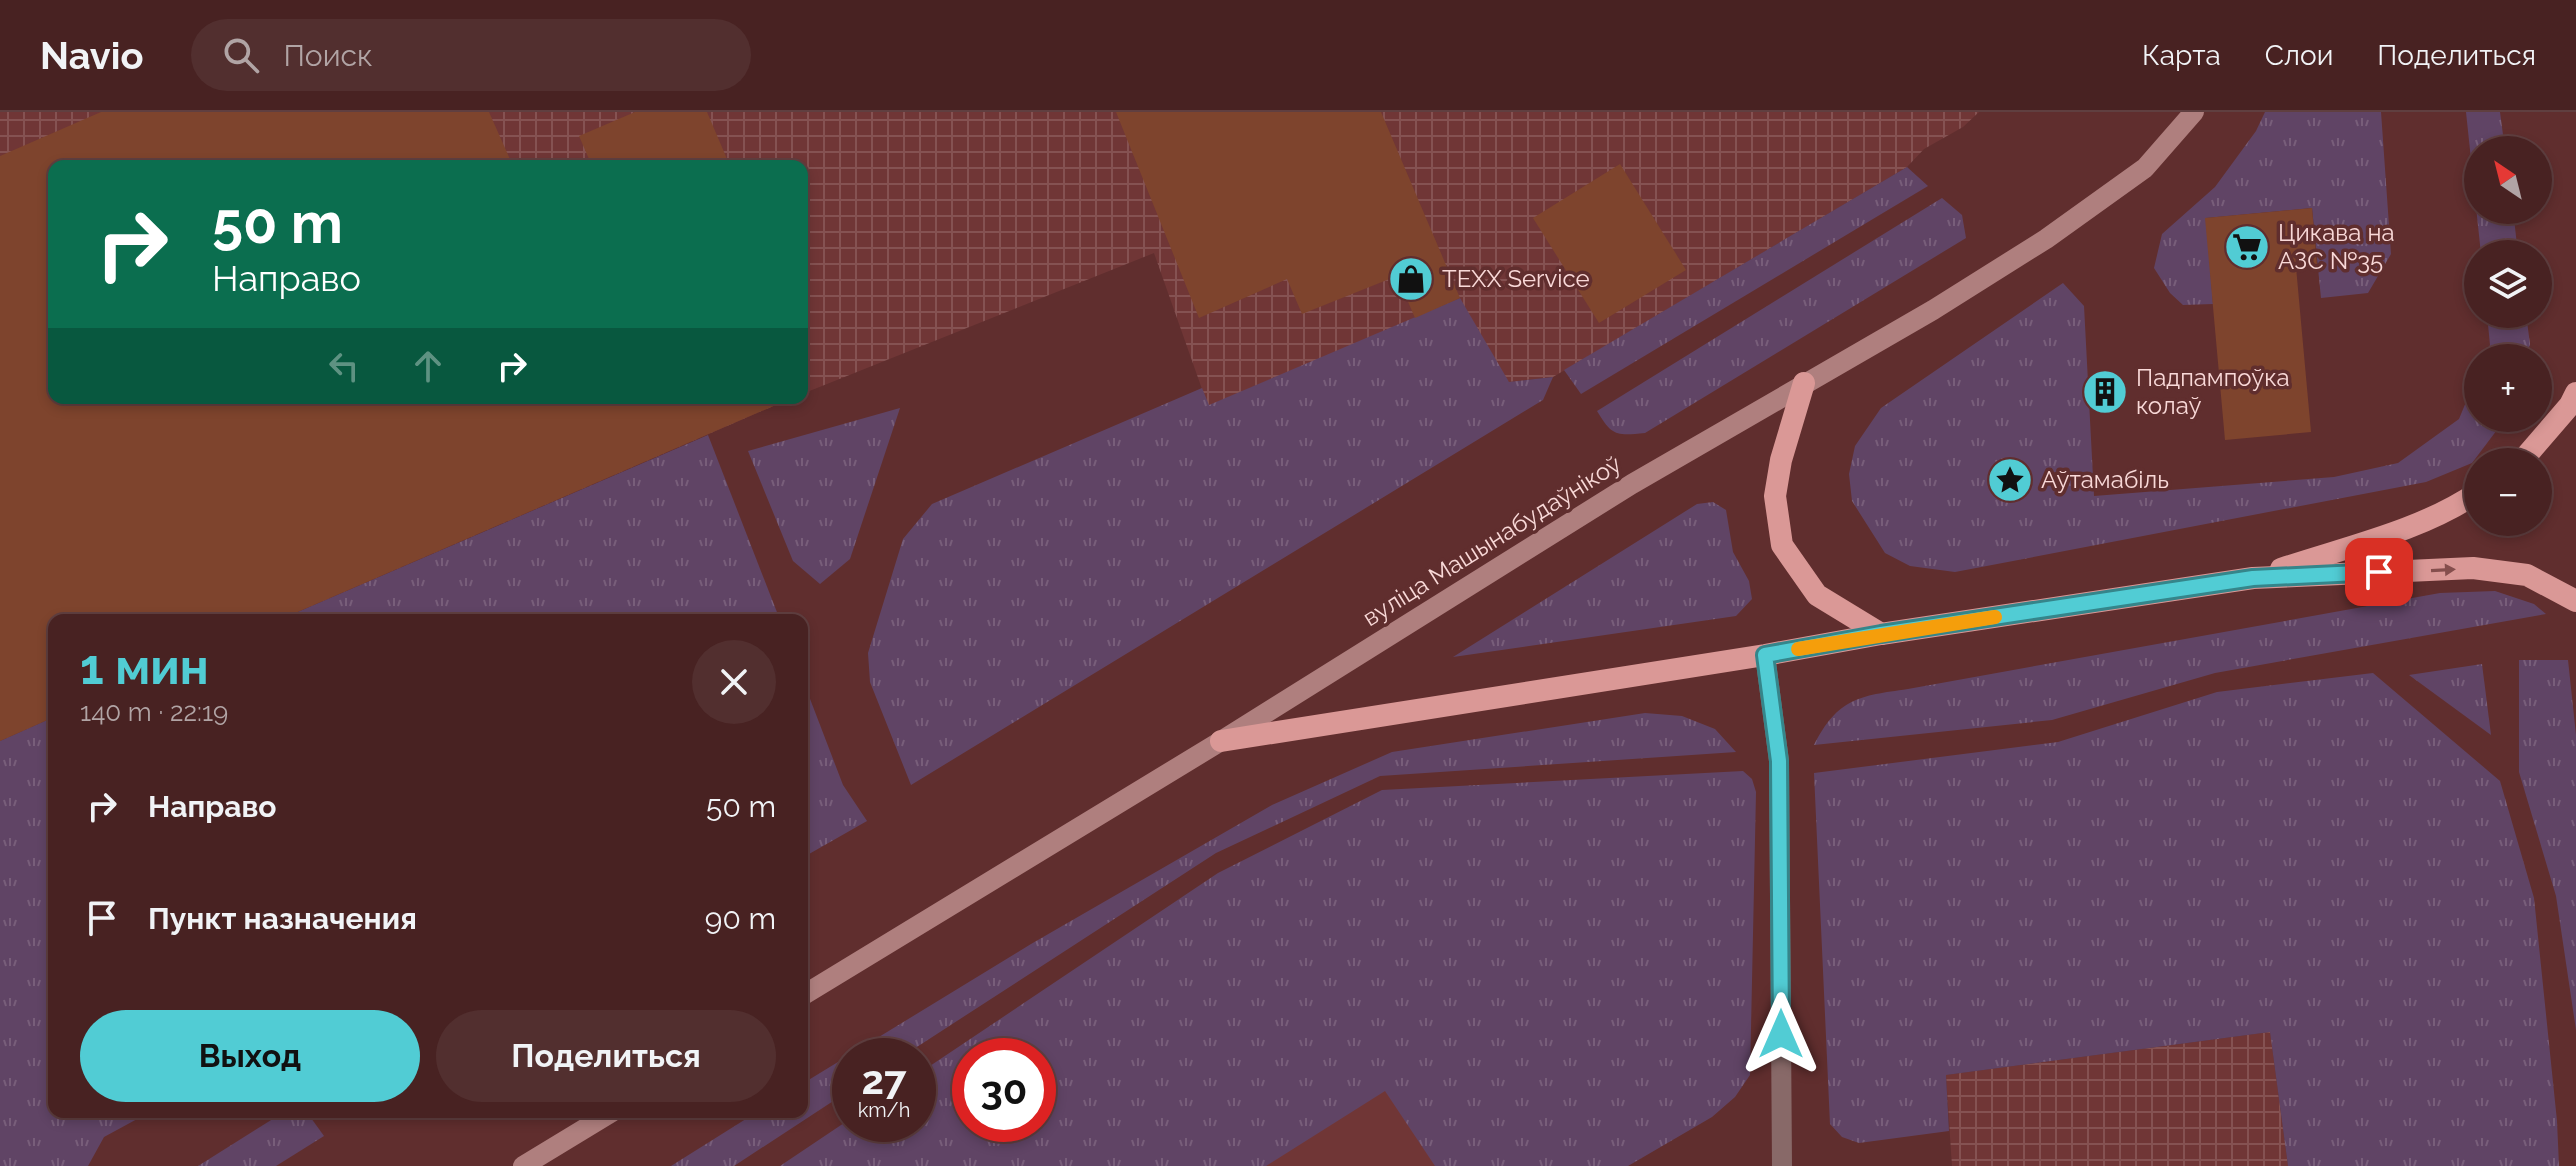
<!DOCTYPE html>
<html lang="ru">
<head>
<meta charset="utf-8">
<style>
	:root { --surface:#482222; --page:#522f2f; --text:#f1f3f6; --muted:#b1a4a5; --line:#603f40; --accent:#51ccd4 }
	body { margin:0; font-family:Raleway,sans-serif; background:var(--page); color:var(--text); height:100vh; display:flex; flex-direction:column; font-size:30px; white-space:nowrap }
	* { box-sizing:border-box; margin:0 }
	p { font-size:26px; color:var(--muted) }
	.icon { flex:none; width:44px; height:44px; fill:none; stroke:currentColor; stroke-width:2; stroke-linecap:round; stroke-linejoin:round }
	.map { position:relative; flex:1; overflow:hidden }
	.side { position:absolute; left:48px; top:502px; width:760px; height:504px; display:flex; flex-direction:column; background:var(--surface); border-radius:16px; box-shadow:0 4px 12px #0003,0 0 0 2px var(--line) }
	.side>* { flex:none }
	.hud { position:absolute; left:48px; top:48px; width:760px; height:244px; border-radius:16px; box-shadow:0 4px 12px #0003,0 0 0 2px var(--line); background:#0b6e4f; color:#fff; overflow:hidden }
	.needle { width:52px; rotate:325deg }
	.buttons { position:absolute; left:2464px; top:24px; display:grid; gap:16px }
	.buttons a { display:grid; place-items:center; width:88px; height:88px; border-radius:50%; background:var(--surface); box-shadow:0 4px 12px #0003,0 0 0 2px var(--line); font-size:40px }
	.speed { position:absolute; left:832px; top:926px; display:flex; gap:16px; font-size:40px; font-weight:700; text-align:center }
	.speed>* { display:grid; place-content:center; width:104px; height:104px; border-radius:50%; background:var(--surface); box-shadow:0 4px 12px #0003,0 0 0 2px var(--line); line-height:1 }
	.speed small { font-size:20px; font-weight:400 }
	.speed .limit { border:12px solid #d22; background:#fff; color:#111 }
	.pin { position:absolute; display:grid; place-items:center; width:68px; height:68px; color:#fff; margin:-34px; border-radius:16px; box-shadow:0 4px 12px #0006 }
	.me { position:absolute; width:88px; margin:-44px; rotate:0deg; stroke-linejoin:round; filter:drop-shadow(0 0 6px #0008) }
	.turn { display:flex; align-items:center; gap:28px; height:168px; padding:0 32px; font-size:36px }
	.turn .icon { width:104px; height:104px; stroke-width:2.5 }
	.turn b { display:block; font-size:56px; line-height:68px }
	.lanes { display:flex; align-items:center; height:76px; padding:0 32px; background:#0003; justify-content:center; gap:40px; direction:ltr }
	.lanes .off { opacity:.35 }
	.round { display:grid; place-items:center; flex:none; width:84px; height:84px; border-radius:42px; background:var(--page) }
	.headline { display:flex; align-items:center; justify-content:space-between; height:136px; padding:0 32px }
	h1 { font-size:48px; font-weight:700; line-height:60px; color:var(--accent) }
	.action { display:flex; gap:16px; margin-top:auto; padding:16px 32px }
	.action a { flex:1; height:92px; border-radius:48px; background:var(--accent); color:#111; font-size:32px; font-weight:700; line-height:92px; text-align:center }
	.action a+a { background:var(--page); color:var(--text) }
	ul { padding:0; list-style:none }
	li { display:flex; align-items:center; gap:24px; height:112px; padding:0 32px }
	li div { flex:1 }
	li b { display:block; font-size:30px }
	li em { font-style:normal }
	header { display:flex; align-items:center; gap:48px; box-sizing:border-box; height:112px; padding:0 40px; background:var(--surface); border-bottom:2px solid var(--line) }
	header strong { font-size:38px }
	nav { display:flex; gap:44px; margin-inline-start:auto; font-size:28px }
	.search { width:560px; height:72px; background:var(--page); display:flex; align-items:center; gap:20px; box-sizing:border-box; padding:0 28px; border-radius:44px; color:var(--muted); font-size:30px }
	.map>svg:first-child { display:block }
	.built { fill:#703636 }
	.industrial { fill:url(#industrial-grid) }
	.grass { fill:url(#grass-tufts); fill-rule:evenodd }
	.building { fill:#7e442d }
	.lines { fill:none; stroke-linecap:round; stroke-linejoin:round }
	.minor { stroke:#886968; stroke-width:20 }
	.secondary { stroke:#af7f7e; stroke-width:20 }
	.trunk { stroke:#da9896; stroke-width:22 }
	.oneway { fill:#854e4d }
	.route-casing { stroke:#35858a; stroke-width:20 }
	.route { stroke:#51ccd4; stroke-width:14 }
	.slow { stroke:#f59e0b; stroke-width:14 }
	.labels { text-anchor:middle; stroke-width:7; stroke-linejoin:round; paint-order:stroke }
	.poi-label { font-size:24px; fill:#f9d9d8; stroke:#602e2e; text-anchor:start }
	.street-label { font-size:24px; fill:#f9d9d8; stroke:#602e2e }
</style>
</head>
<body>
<header>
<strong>Navio</strong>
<div class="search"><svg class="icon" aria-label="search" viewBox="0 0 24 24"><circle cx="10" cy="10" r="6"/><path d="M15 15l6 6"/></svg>Поиск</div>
<nav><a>Карта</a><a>Слои</a><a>Поделиться</a></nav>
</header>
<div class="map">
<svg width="2576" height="1054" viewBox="0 0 2576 1054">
	<defs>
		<pattern id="industrial-grid" width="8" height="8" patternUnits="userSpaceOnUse" patternTransform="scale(2)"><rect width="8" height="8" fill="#703636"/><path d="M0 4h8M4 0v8" fill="none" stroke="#855252"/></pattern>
		<pattern id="grass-tufts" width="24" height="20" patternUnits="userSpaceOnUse" patternTransform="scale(2)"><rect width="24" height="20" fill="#604465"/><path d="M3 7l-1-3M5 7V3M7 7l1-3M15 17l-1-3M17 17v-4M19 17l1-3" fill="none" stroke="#785e7a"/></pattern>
	</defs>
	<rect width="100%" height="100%" fill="#602e2e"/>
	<polygon class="built" points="1384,960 1443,1054 1241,1054"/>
	<g class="industrial">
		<polygon points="0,0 1979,0 1963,15 1924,37 1907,55 1553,265 1509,270 1415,206 1208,294 1154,141 802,282 802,54 54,54 54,286 792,286 279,508 54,508 54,605 0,629"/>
		<polygon points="2270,920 2288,1054 1952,1054 1946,963"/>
	</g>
	<g class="grass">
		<polygon points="2265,0 2381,0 2391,142 2368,181 2321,186 2312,96 2206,106 2213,192 2183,193 2170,181 2154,156 2162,122 2215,75 2256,19"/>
		<polygon points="2466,0 2500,0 2505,38 2478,38 2478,98 2513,98 2518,142 2481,142"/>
		<polygon points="1907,55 1928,74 1581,282 1564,258"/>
		<path d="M1942 86 1962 103 1966 126 1645 321C1616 324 1612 324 1597 299Z"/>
		<polygon points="2063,171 2084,194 2094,384 2334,365 2398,351 2459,307 2478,261 2478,306 2506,306 2472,351 2426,370 1955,460 1910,454 1885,441 1852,389 1849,362 1855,334 1881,296"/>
		<polygon points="1460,186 1509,270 1553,265 1543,288 911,673 870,570 868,541 903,427 932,392 1202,276 1209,293"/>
		<polygon points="2487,202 2526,202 2530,232 2526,246 2484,246 2490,233"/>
		<polygon points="900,296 850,447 820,472 793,449 748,339"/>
		<polygon points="708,323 780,508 279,508"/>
		<polygon points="1713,390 1726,398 1733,440 1749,469 1752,487 1736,504 1453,545 1697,392"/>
		<path d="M2495 479 2534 492 2546 502 2215 561 2052 608 1814 633C1838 586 1859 584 1908 577L2440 481Z"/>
		<polygon points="2519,548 2568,548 2576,623 2576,918 2556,784 2519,660"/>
		<polygon points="2482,552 2491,623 2409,563"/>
		<polygon points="2373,561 2500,669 2534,786 2557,1009 2559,1054 2288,1054 2270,920 1946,963 1949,1019 1859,1031 1842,1025 1830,1012 1814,661 2058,630 2217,580"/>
		<polygon points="802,566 843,673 867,709 802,746"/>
		<polygon points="1645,601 1682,604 1715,617 1736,640 1380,664 1216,741 903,944 850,944 850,978 734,1054 671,1054 757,1000 802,1000 802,972 1031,832 1272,693 1392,640"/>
		<polygon points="54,605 54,1000 150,1000 104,1025 88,1054 0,1054 0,629"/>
		<path d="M1743 659 1752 667 1756 680 1750 963 1735 985 1712 1005 1628 1054H1435L1385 979 1266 1054H780L850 1007V1012H918V962L1218 761 1382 678ZM1038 944V1012H970V944Z"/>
		<polygon points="293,1002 311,1006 324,1024 276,1054 198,1054 276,1005"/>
	</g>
	<g class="building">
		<polygon points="101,0 489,0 513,54 54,54 54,286 792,286 279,508 54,508 54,605 0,629 0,44"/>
		<polygon points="635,0 707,0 730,54 592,54 579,24"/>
		<polygon points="1116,0 1381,0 1460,186 1415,206 1397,164 1302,202 1287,167 1199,206"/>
		<polygon points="1620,52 1686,158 1599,211 1533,106"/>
		<polygon points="2312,96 2317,153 2296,155 2311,320 2225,328 2205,106"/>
	</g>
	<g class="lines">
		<polyline class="minor" points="1765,543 1779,649 1782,1054"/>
		<g class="secondary">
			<polyline points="802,884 1221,629 1632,372 1933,198 2046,127 2145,56 2194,0"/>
			<polyline points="523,1054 612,1000"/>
		</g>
		<g class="trunk">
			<polyline points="1804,271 1781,348 1775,384 1782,433 1817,483 1881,522"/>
			<polyline points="2521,350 2570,293 2576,281"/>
			<path d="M2281 457C2346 435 2421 419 2478 380"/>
			<polyline points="1221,629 1765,543 1881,522 2253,466 2473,456 2527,463 2576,489"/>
		</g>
	</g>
	<defs><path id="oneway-solid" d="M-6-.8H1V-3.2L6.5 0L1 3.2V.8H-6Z" transform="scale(2)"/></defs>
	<use class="oneway" href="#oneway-solid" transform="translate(2443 458) rotate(-3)"/>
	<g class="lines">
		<g class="route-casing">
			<polyline id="route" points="1781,922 1779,649 1765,543 1881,522 2253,466 2379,460"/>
		</g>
		<use href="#route" class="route"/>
		<polyline class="slow" points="1798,537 1995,505"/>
	</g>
	<defs>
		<g id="supermarket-disc" transform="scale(2.3)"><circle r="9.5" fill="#51ccd4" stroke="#602e2e"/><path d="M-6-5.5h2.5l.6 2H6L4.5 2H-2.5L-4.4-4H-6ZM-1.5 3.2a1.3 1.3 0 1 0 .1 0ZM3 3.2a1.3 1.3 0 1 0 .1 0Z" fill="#111"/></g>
		<g id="shop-disc" transform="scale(2.3)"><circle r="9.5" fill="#51ccd4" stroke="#602e2e"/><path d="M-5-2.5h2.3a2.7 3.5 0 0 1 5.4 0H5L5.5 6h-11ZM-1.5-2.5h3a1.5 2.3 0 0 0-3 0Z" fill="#111"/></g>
		<g id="building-disc" transform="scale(2.3)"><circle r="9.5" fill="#51ccd4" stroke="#602e2e"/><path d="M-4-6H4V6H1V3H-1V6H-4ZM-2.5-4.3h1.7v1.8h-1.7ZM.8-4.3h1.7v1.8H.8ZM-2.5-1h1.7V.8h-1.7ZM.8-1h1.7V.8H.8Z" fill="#111"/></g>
		<g id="sight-disc" transform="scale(2.3)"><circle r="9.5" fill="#51ccd4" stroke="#602e2e"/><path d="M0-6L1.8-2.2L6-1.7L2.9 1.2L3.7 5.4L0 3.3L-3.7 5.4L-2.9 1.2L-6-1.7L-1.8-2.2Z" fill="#111"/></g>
	</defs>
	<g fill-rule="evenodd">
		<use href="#supermarket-disc" x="2247" y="135"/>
		<use href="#shop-disc" x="1411" y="167"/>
		<use href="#building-disc" x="2105" y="280"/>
		<use href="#sight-disc" x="2010" y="368"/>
	</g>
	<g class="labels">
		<g class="poi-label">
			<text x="2278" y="129">Цикава на<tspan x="2278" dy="28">АЗС №35</tspan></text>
			<text x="1442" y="175">TEXX Service</text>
			<text x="2136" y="274">Падпампоўка<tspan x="2136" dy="28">колаў</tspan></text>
			<text x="2041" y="376">Аўтамабіль</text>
		</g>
		<g class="street-label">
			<text transform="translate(1492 429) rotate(-32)" y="8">вуліца Машынабудаўнікоў</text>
		</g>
	</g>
</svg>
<div class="buttons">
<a><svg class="needle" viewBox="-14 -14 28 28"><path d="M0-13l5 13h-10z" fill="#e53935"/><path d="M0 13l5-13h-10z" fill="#b1a4a5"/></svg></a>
<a><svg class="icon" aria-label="layers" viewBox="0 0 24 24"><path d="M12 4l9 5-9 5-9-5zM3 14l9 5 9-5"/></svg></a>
<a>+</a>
<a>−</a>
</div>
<div class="speed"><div>27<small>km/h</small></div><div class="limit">30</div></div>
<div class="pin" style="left:2379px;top:460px;background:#d93025"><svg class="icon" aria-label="arrive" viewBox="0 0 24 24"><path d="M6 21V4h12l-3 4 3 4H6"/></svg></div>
<svg class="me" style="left:1781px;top:922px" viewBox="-20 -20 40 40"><path d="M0-17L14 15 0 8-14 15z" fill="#51ccd4" stroke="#fff" stroke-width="4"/></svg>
<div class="hud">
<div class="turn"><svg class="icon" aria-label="right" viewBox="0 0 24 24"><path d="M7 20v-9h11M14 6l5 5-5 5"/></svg><div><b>50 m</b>Направо</div></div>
<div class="lanes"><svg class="icon off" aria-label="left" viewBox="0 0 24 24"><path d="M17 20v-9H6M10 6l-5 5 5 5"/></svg><svg class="icon off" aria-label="ahead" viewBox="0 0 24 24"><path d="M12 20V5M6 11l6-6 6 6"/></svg><svg class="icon" aria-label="right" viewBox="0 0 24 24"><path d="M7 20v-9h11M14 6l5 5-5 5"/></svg></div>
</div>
<section class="side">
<div class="headline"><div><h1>1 мин</h1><p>140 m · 22:19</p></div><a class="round"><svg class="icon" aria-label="close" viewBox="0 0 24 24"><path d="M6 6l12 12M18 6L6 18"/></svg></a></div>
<ul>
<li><svg class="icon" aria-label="right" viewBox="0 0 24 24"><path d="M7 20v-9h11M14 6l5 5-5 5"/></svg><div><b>Направо</b></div><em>50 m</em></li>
<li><svg class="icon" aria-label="arrive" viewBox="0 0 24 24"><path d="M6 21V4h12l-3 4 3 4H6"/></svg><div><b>Пункт назначения</b></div><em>90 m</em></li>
</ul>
<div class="action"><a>Выход</a><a>Поделиться</a></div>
</section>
</div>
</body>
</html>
